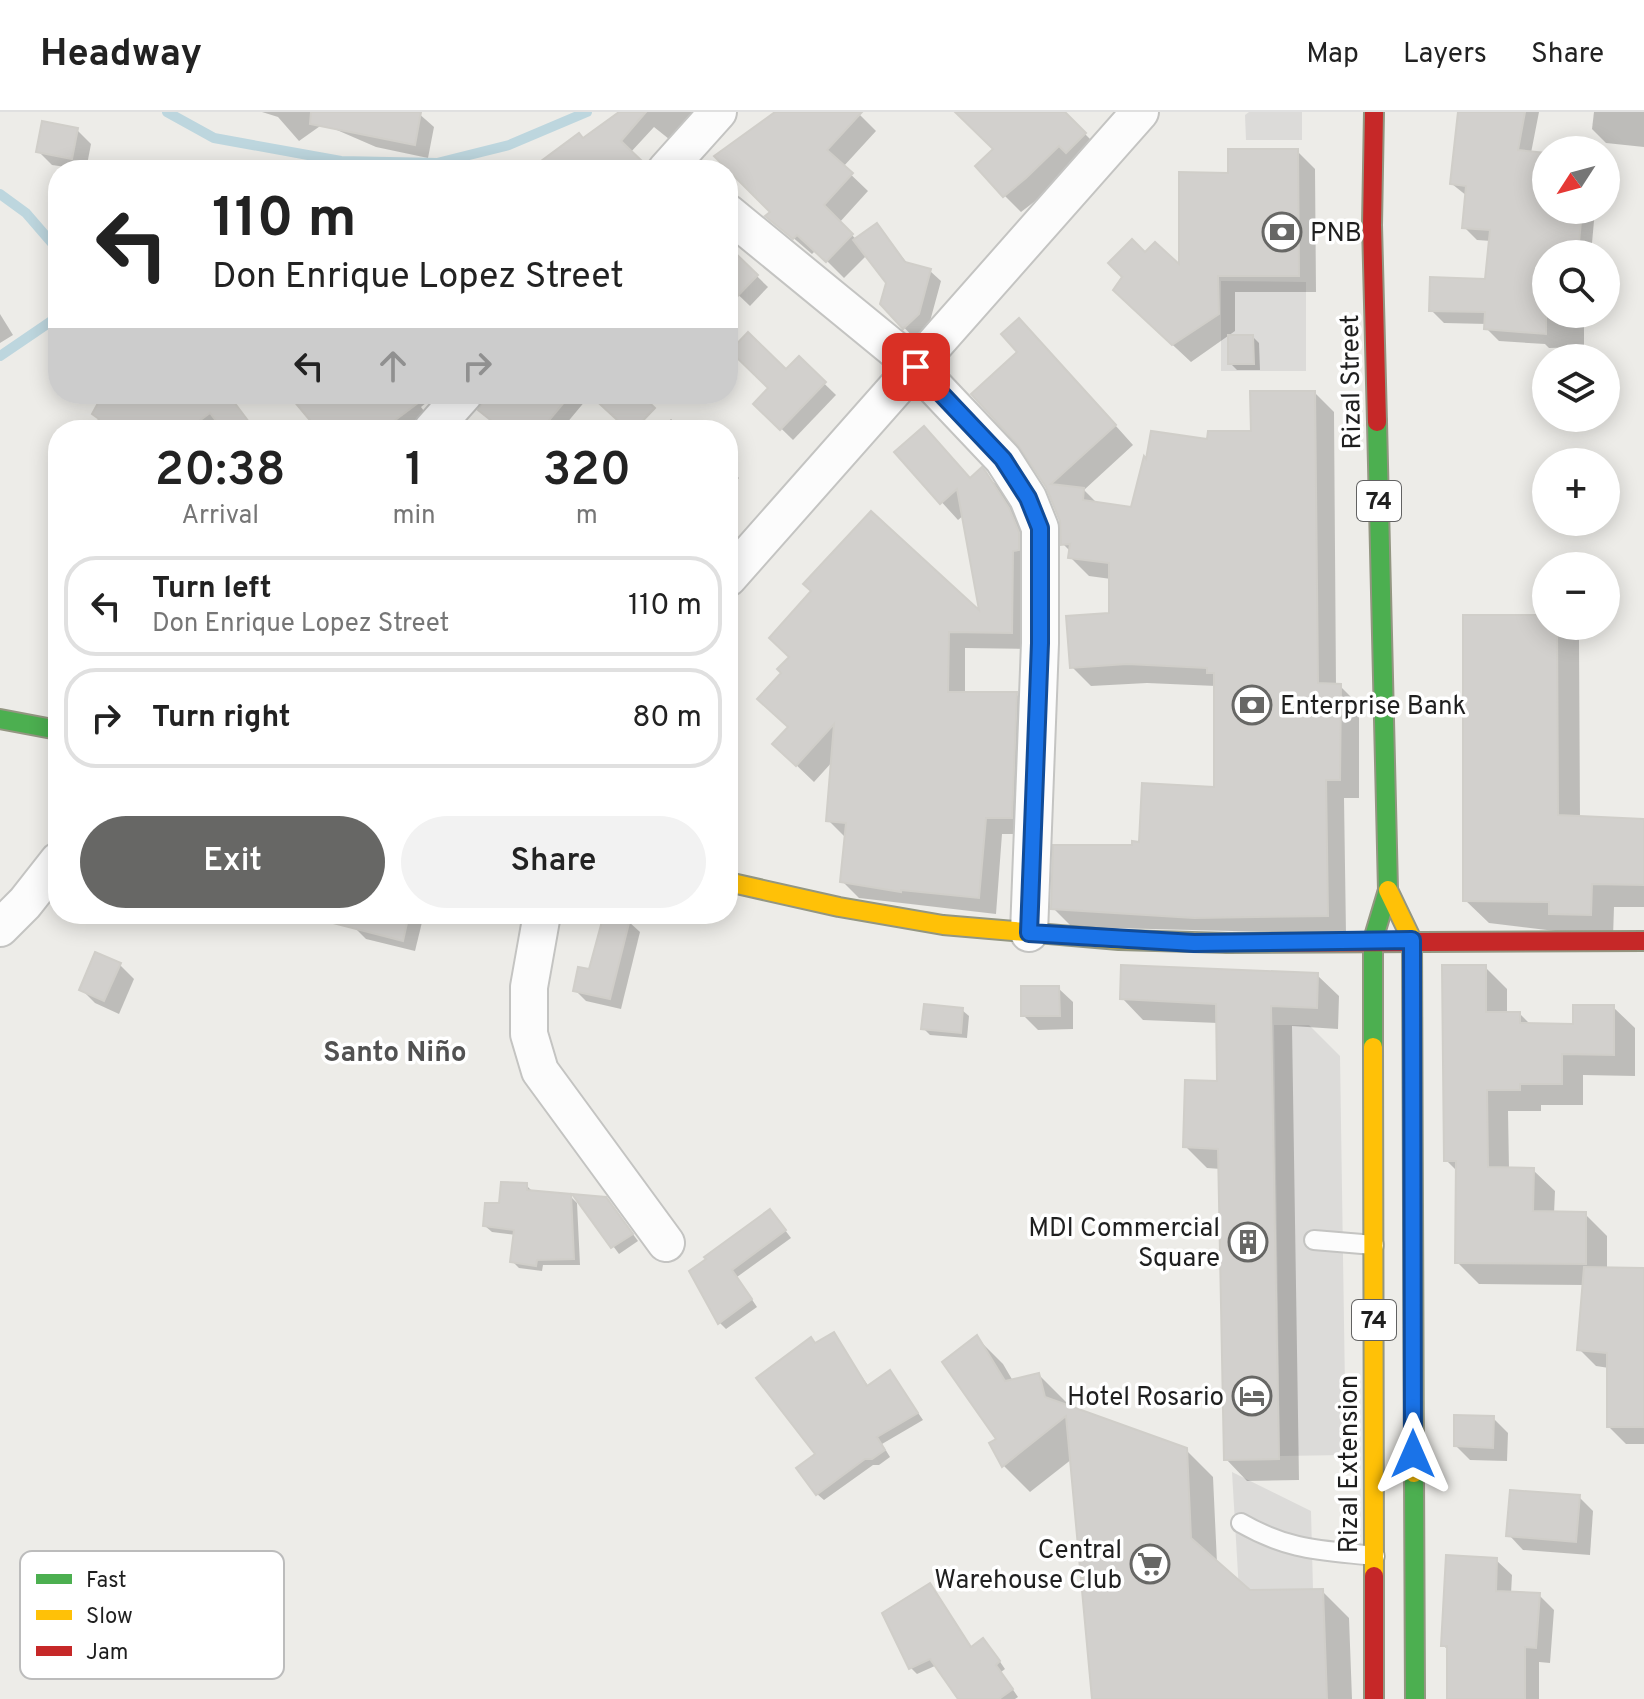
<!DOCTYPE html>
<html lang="en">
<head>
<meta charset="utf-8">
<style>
	:root { --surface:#fff; --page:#f2f2f2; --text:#222; --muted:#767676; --line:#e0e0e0; --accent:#676765 }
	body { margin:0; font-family:Overpass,sans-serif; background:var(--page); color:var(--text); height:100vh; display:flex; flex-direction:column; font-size:30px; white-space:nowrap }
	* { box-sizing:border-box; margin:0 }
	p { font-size:26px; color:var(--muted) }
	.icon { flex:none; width:44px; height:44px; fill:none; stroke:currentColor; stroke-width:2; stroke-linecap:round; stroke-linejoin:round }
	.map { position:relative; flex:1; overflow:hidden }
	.side { position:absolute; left:48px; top:308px; width:690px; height:504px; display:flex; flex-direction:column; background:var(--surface); border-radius:32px; box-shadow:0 4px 20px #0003 }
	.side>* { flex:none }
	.hud { position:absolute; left:48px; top:48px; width:690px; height:244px; border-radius:32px; box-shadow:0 4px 20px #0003; background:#fff; color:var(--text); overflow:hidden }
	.needle { width:52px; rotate:234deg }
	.fabs { position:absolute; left:1532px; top:24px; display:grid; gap:16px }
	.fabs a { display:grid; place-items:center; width:88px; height:88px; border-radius:50%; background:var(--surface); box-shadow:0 4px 20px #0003; font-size:40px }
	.pin { position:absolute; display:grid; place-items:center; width:68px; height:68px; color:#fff; margin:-34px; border-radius:16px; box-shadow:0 4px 12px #0006 }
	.me { position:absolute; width:88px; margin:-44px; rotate:0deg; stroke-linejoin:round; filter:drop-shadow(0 0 6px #0008) }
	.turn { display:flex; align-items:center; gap:28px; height:168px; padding:0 32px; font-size:36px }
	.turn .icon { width:104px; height:104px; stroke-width:2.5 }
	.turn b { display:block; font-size:56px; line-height:68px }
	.lanes { display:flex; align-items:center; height:76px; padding:0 32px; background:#0003; justify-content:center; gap:40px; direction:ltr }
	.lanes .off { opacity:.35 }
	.eta { display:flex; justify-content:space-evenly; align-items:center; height:136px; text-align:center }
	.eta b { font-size:48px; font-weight:600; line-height:56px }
	.cta { display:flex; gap:16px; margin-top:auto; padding:16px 32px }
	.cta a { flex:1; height:92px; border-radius:48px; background:var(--accent); color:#fff; font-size:32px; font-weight:600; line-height:92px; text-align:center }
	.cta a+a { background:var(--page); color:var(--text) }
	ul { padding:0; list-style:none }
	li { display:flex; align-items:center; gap:24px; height:100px; margin:0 16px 12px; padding:0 16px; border:4px solid var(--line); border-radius:32px }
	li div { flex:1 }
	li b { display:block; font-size:30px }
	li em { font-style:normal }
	header { display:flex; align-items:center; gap:48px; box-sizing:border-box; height:112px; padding:0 40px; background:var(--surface); border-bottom:2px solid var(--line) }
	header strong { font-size:38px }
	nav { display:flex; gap:44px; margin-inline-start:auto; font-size:28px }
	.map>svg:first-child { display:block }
	.residential { fill:#dcdbd9 }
	.shadow { fill:#0003 }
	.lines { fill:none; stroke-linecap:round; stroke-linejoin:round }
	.stream { stroke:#bdd6de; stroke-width:10 }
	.building { fill:#d2d0cd; stroke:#d0cec9; stroke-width:2 }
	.lane-casing { stroke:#c4c4c2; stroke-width:22 }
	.street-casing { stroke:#c4c4c2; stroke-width:40 }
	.fast-casing { stroke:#939681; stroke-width:22 }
	.slow-casing { stroke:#939681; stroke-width:22 }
	.jam-casing { stroke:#939681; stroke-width:22 }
	.lane { stroke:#fcfcfc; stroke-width:18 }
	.street { stroke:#fcfcfc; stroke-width:36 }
	.fast { stroke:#4caf50; stroke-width:18 }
	.slow { stroke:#ffc107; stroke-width:18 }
	.jam { stroke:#c62828; stroke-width:18 }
	.route-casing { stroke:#114b97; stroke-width:20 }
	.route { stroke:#1a73e8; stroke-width:14 }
	.labels { text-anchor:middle; stroke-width:7; stroke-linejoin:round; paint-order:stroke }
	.shield { fill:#fff; stroke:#626262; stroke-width:2 }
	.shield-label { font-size:24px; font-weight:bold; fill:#1f1f1f }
	.poi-label { font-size:26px; fill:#1f1f1f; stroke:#fff; text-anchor:end }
	.street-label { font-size:26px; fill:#1f1f1f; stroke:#fff }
	.neighbourhood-label { font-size:28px; font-weight:bold; fill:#525252; stroke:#fff }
	.key { fill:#fff; stroke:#bcbcbc; stroke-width:2 }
	.key-label { font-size:22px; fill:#1f1f1f }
</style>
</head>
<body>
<header>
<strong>Headway</strong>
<nav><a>Map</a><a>Layers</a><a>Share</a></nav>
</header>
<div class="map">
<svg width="1644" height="1587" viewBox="0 0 1644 1587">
	<rect width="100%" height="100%" fill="#edece8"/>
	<g class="residential">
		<polygon points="1249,0 1302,0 1302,28 1246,28 1245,3"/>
		<polygon points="1221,169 1306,170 1306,259 1221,259"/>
		<polygon points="1274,913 1309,913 1340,944 1346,1343 1280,1344"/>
		<polygon points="1232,1360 1311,1399 1313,1477 1239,1479"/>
	</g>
	<g class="shadow">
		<polygon points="262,0 417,0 434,15 428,46 376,35 323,12 299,29 278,5"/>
		<polygon points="623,0 706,0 669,27 654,15 630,41 645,58 532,58"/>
		<polygon points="778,0 857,0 876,19 843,55 868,79 839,111 857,128 876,114 908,152 930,159 941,169 929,213 914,226 882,192 888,171 867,143 844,166 816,138 812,142 768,104 773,101"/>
		<polygon points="958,0 1063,0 1101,38 1077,48 1043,83 1021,100 1004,83 996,37"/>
		<polygon points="1458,0 1539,0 1531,41 1546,43 1546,98 1595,98 1591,142 1546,142 1546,202 1584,202 1584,235 1549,236 1545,232 1499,229 1486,216 1487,212 1444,211 1431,198 1487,169 1491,129 1477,128 1464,115 1467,84 1452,72"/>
		<polygon points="1594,0 1644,0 1644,35 1606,31 1592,17"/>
		<polygon points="77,18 91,32 86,58 52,53 38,39"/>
		<polygon points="1297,39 1315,57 1316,180 1235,180 1235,219 1191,250 1133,196 1145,143 1181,156"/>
		<polygon points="728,136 768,175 750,194 728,173"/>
		<polygon points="0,202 13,223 0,231"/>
		<polygon points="1253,225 1259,231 1260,258 1237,258 1230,251"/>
		<polygon points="1038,227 1133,333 1084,378 1098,392 1133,397 1208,329 1253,321 1315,281 1334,300 1336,574 1340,574 1359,593 1359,686 1344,686 1346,822 1072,815 1053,796 1216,677 1216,574 1147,571 1091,574 1072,555 1111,503 1111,467 1089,464 1070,445 1071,440 1063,432 1062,408 1049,377"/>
		<polygon points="799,247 836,283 793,328 756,292"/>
		<polygon points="106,282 228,282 255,318 115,318"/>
		<polygon points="344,282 437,282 421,295 427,303 407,318 314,318"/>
		<polygon points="512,282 653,282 627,315 591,282 561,318 482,318"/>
		<polygon points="671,307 684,318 659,318"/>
		<polygon points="897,341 970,367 982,358 1003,380 1026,415 1028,537 965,536 965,582 1016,582 1034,599 1029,722 1002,722 996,802 859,786 842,769 845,725 828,708 833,649 814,670 792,649 790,616 777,604 982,504 964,403 958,408"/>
		<polygon points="728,355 739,366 728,378"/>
		<polygon points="1546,505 1546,514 1565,514 1579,528 1580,706 1644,708 1644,795 1614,795 1613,826 1489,811 1465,788"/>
		<polygon points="357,802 424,802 415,839 366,827 354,815"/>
		<polygon points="628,809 640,820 621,897 586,889 575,878"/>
		<polygon points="120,853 134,867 119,902 95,891 81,877"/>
		<polygon points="1485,855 1507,877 1507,902 1520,902 1531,913 1575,914 1613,895 1635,916 1635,964 1583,963 1583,993 1541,993 1541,999 1508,999 1509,1057 1533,1058 1555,1079 1554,1102 1585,1102 1607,1124 1607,1157 1644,1158 1644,1332 1626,1332 1609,1315 1609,1256 1596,1254 1579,1237 1585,1173 1479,1172 1457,1150 1458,1060 1446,1048"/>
		<polygon points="1317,863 1339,884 1338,917 1292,914 1299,1368 1247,1369 1226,1347 1221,1057 1207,1056 1185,1034 1219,971 1218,911 1143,908 1122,886"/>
		<polygon points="1058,876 1073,890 1073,917 1038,918 1023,903"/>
		<polygon points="962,898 969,904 967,926 930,923 923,916"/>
		<polygon points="526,1073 534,1081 570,1084 577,1091 580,1153 543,1153 542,1159 519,1156 512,1149 516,1123 492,1120 485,1114 501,1093"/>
		<polygon points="576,1084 612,1094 638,1129 619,1142"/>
		<polygon points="776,1106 791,1126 737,1165 757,1195 726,1217 720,1211 691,1160"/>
		<polygon points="833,1223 869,1275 890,1260 923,1308 882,1332 890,1345 879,1353 873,1353 824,1388 817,1382 816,1233"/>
		<polygon points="977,1226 1003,1252 1013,1269 1039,1263 1066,1290 1067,1295 1186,1338 1213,1365 1217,1451 1249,1480 1322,1479 1349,1506 1352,1587 1094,1587 1072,1347 1030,1380 1004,1354 991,1332 999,1327"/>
		<polygon points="1493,1306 1508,1321 1507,1349 1470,1348 1456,1334"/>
		<polygon points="1579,1385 1593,1399 1590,1443 1523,1438 1509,1423"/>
		<polygon points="1496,1448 1512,1463 1511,1482 1539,1483 1554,1498 1550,1551 1539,1550 1539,1587 1449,1587 1449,1539 1443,1533"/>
		<polygon points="930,1474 972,1536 990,1535 1005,1557 1001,1560 1018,1585 1015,1587 961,1587 937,1553 917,1562 910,1555"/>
	</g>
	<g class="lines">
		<g class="stream">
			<polyline points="167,0 214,26 341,49 437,51 509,33 587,0"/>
			<polyline points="0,82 26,101 58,138"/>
			<polyline points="0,244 53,208 58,196"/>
		</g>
	</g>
	<g class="building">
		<polygon points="311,0 421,0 415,33 310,12"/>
		<polygon points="619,0 646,0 621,29 646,53 646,58 529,58 579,21 583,26"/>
		<polygon points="775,0 862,0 827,38 853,61 824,93 853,122 826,150 797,123 793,127 765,104 770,100 714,44"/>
		<polygon points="955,0 1065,0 1086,21 1066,41 1059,34 1026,66 1003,85 975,54 993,37"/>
		<polygon points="1458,0 1525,0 1518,38 1546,41 1546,98 1582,98 1578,142 1546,142 1546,222 1484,217 1485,200 1429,199 1430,165 1485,167 1490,118 1462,116 1466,74 1450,72"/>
		<polygon points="42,9 78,16 72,47 36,40"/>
		<polygon points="1228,37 1298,37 1299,164 1218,164 1219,202 1172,233 1113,178 1122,165 1108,151 1132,127 1145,140 1155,130 1179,152 1179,60 1228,61"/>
		<polygon points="877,111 905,150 931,157 919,202 903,217 880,192 886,171 853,128"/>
		<polygon points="728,134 758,163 728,194"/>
		<polygon points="1019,206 1116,313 1051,372 1084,376 1083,388 1131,395 1144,344 1146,347 1151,319 1207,327 1208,319 1251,319 1250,279 1315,279 1318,571 1341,572 1340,668 1326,668 1328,804 1194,806 1051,797 1053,733 1132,733 1132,729 1139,730 1142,671 1214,675 1214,561 1207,561 1207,556 1127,552 1070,556 1066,504 1109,501 1109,451 1068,446 1070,432 1061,433 1060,409 1046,375 1018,333 971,282 1017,240 1001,222"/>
		<polygon points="748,220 786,257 799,244 826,270 780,318 753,292 768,276 730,239"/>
		<polygon points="1228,223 1253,223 1254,252 1228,252"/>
		<polygon points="103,282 236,282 231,286 255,318 223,318 210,301 187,318 92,318 99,307 92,302"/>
		<polygon points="288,282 430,282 382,318 318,318"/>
		<polygon points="487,282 571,282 541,318 503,318 478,298"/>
		<polygon points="589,282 640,282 655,296 634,318 628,318"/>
		<polygon points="924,314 970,366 982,355 986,360 1009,396 1019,420 1019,438 1013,439 1012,521 949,520 948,580 1017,580 1012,706 986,706 979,786 901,778 901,780 840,770 846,711 826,709 834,612 796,654 772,632 788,615 757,587 781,561 777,557 789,545 769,526 811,479 803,472 871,399 979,498 957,377 940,392 894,340"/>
		<polygon points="1463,503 1546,503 1546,514 1557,514 1558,703 1644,707 1644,773 1592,772 1591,803 1549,802 1549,790 1463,789"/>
		<polygon points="334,802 409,802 403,829 333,811"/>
		<polygon points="604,802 630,807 610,887 573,879 578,855 589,857"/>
		<polygon points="95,840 121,851 104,889 79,878"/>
		<polygon points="1121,853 1318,861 1317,896 1271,894 1279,1347 1224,1348 1218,1037 1183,1035 1185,968 1217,969 1216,892 1120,887"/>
		<polygon points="1442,853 1486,853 1486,900 1520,900 1520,911 1573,912 1573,893 1614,893 1614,943 1562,942 1562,972 1520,972 1520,978 1487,978 1488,1055 1534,1056 1533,1099 1586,1100 1586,1152 1455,1151 1456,1049 1444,1049"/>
		<polygon points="1021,874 1059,874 1060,904 1021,904"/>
		<polygon points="924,892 963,896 961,921 921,917"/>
		<polygon points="501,1070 527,1071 527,1078 571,1082 574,1147 537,1148 536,1154 510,1150 514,1118 483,1114 485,1091 499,1091"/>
		<polygon points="572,1082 606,1085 633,1122 611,1136"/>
		<polygon points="770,1097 786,1118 732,1158 752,1187 718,1212 689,1159 706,1147 704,1145"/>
		<polygon points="1584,1155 1644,1156 1644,1315 1607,1315 1607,1241 1577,1238"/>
		<polygon points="834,1220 867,1274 890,1258 918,1301 877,1325 885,1338 872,1347 865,1347 816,1383 796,1356 815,1342 756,1266 811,1225 815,1231"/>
		<polygon points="977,1223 1005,1269 1039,1261 1045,1285 1187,1336 1191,1426 1250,1478 1323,1477 1327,1587 1092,1587 1066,1304 1002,1355 989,1331 996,1327 942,1250"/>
		<polygon points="1454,1303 1494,1304 1493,1336 1454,1334"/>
		<polygon points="1510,1378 1580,1383 1576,1430 1506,1424"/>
		<polygon points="1446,1443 1497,1446 1496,1479 1540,1481 1536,1536 1525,1535 1525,1587 1447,1587 1447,1534 1441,1534"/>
		<polygon points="930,1471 971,1535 983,1526 1000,1549 996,1553 1013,1577 999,1587 958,1587 930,1547 909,1557 882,1501"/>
	</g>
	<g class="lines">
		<g class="lane-casing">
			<g id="lane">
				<polyline points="1314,1128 1374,1133"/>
				<path d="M1241 1411C1290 1439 1321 1438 1375 1444"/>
			</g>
		</g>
		<g class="street-casing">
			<g id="street">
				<polyline points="666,58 718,0"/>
				<polyline points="728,101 916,255 1003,347 1028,386 1040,416 1040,531 1029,821"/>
				<polyline points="432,318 464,282"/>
				<polyline points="728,466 1140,0"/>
				<polyline points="542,802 529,875 529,922 540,959 666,1131"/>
				<polyline points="0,816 25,791 58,749"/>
			</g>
		</g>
		<g class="fast-casing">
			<g id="fast">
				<polyline points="0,607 58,618"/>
				<polyline points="1373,935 1373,828 1388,778 1377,310"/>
				<polyline points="1414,1361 1415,1587"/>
			</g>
		</g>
		<g class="slow-casing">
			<g id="slow">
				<polyline points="728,770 839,795 943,813 1119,828 1228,831"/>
				<polyline points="1388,778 1412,828 1414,1361"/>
				<polyline points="1373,935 1374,1464"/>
			</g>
		</g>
		<g class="jam-casing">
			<g id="jam">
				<polyline points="1374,0 1372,113 1377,310"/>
				<polyline points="1228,831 1644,829"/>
				<polyline points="1374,1464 1374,1587"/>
			</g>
		</g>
		<use href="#lane" class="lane"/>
		<use href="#street" class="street"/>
		<use href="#fast" class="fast"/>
		<use href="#slow" class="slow"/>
		<use href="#jam" class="jam"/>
	</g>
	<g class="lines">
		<g class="route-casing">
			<polyline id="route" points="916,255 1003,347 1028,386 1040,416 1040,531 1029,821 1194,831 1412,828 1413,1342"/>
		</g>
		<use href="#route" class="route"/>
	</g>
	<defs>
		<g id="bank-ring" transform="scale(2)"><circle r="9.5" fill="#fff" stroke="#676765" stroke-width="1.5"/><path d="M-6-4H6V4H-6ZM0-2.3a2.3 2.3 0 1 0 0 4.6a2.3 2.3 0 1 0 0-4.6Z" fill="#676765"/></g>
		<g id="building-ring" transform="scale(2)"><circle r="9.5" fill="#fff" stroke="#676765" stroke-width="1.5"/><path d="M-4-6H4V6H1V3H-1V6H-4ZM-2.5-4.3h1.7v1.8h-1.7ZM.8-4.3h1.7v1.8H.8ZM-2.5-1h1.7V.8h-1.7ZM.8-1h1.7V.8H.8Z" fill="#676765"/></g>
		<g id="hotel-ring" transform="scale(2)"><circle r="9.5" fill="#fff" stroke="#676765" stroke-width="1.5"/><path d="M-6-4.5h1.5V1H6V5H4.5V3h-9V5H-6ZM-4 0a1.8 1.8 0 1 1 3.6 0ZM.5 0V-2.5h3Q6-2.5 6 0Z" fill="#676765"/></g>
		<g id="supermarket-ring" transform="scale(2)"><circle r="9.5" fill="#fff" stroke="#676765" stroke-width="1.5"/><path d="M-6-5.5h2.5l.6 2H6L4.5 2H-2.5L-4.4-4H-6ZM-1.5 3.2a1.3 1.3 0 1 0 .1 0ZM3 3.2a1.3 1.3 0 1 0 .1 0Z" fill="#676765"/></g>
	</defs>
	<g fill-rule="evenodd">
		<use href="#bank-ring" x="1282" y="120"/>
		<use href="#bank-ring" x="1252" y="593"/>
		<use href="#building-ring" x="1248" y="1130"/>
		<use href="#hotel-ring" x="1252" y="1284"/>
		<use href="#supermarket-ring" x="1150" y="1452"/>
	</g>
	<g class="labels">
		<g class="shield">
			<rect x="1357" y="369" width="44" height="40" rx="6"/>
			<rect x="1352" y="1188" width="44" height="40" rx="6"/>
		</g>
		<g class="shield-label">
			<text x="1379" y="397">74</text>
			<text x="1374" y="1216">74</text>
		</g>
		<g class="poi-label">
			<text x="1310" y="129" text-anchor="start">PNB</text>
			<text x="1280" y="602" text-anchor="start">Enterprise Bank</text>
			<text x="1220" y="1124">MDI Commercial<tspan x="1220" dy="30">Square</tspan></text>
			<text x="1224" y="1293">Hotel Rosario</text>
			<text x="1122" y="1446">Central<tspan x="1122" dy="30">Warehouse Club</tspan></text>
		</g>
		<g class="street-label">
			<text transform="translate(1350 270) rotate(-91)" y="9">Rizal Street</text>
			<text transform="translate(1348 1352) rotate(-90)" y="9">Rizal Extension</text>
		</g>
		<g class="neighbourhood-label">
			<text x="395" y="949">Santo Niño</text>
		</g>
	</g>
	<rect x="20" y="1439" width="264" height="128" rx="12" class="key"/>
	<rect x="36" y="1462" width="36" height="10" fill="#4caf50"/>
	<rect x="36" y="1498" width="36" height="10" fill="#ffc107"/>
	<rect x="36" y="1534" width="36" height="10" fill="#c62828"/>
	<g class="key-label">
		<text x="86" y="1475">Fast</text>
		<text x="86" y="1511">Slow</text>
		<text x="86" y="1547">Jam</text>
	</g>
</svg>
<div class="fabs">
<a><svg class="needle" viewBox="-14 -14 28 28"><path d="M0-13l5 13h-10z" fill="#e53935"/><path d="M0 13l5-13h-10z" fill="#767676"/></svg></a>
<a><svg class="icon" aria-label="search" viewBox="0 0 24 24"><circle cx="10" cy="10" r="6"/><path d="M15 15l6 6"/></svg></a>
<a><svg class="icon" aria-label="layers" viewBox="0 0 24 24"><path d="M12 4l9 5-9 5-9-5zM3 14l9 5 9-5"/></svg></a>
<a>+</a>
<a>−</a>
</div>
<div class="pin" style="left:916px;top:255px;background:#d93025"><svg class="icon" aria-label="arrive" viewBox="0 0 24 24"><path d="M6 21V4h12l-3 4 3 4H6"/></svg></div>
<svg class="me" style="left:1413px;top:1342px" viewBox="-20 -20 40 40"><path d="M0-17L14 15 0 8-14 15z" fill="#1a73e8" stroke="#fff" stroke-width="4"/></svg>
<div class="hud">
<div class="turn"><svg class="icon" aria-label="left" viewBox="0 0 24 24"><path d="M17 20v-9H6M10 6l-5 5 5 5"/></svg><div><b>110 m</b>Don Enrique Lopez Street</div></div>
<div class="lanes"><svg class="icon" aria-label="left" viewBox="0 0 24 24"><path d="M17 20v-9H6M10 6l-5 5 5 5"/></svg><svg class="icon off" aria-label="ahead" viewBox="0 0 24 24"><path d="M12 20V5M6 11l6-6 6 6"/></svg><svg class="icon off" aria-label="right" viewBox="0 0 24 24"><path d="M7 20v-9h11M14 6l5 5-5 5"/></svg></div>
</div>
<section class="side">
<div class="eta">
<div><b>20:38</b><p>Arrival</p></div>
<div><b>1</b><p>min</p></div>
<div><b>320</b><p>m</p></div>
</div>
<ul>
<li><svg class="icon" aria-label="left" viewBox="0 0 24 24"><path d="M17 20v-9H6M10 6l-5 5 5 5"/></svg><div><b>Turn left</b><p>Don Enrique Lopez Street</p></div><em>110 m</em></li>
<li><svg class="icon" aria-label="right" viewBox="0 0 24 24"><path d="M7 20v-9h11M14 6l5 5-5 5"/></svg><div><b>Turn right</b></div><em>80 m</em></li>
</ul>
<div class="cta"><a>Exit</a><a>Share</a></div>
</section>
</div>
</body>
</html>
